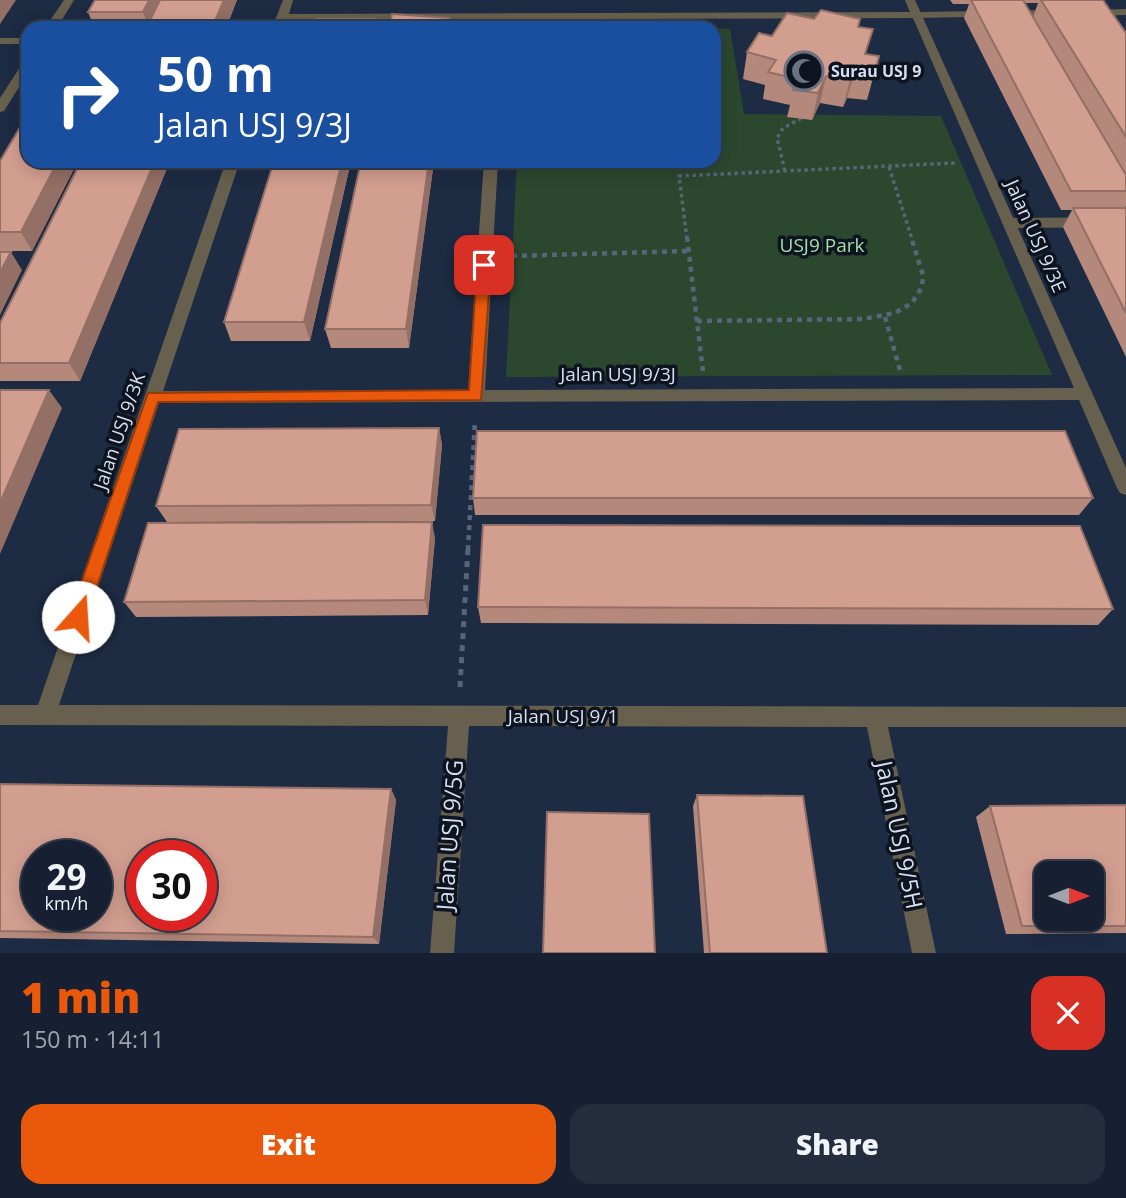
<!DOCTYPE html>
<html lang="en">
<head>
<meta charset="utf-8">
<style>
	:root { --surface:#162032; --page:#232d3e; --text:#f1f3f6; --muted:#9ea3ac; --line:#353e4d; --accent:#ea580c }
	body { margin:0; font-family:"Open Sans",sans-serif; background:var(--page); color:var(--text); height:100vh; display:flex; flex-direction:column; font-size:26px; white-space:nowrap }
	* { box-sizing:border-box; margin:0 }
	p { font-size:23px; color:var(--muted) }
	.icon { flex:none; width:38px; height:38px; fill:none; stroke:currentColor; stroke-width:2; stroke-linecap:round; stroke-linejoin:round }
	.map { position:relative; height:953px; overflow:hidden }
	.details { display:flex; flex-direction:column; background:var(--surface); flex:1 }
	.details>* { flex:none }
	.top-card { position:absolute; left:21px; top:21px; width:700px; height:147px; border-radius:21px; box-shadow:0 4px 18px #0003,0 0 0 2px var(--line); background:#1a4fa0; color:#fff; overflow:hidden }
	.needle { width:46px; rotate:90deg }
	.controls { position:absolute; left:1034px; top:861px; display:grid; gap:14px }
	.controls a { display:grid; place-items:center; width:70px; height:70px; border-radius:14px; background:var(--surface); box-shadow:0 4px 18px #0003,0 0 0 2px var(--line); font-size:35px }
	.speed { position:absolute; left:21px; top:840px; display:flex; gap:14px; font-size:35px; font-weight:700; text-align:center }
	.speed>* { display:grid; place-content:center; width:91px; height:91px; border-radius:50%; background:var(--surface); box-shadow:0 4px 18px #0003,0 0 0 2px var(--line); line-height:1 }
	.speed small { font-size:18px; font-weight:400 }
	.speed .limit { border:10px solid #d22; background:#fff; color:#111 }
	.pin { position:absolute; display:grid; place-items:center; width:60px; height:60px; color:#fff; margin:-30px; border-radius:14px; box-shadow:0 4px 10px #0006 }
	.me { position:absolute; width:77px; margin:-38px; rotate:19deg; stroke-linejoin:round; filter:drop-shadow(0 0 5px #0008) }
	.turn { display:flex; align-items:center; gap:24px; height:147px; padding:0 21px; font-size:32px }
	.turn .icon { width:91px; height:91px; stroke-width:2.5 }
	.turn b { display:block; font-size:49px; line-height:60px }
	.round { display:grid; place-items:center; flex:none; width:74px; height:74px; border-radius:21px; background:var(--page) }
	.summary { display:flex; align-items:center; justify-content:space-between; height:119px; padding:0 21px }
	h1 { font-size:42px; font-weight:800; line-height:52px; color:var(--accent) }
	.action { display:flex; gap:14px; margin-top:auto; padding:14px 21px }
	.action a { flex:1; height:80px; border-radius:21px; background:var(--accent); color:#fff; font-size:28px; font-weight:800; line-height:80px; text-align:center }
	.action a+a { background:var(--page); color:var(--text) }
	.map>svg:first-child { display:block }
	.green { fill:#2b482e }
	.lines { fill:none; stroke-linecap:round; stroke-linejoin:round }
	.path-far2 { stroke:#576479; stroke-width:3.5; stroke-dasharray:3.5 3.5; stroke-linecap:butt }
	.path-far1 { stroke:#576479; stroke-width:4.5; stroke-dasharray:5 5; stroke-linecap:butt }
	.path { stroke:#576479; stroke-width:5; stroke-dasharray:6 6; stroke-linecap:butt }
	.lane { fill:#68604e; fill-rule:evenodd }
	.street { fill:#68604e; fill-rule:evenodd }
	.wall { fill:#b5887c }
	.shaded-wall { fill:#936f65 }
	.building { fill:#d29e90; stroke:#936f65; stroke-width:2; fill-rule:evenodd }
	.route { fill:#ea580c; stroke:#983908; stroke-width:2 }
	.labels { text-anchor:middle; stroke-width:7; stroke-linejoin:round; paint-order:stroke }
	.far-poi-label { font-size:16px; font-weight:bold; fill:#d5dfef; stroke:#0d141f; text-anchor:start }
	.street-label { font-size:19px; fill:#d5dfef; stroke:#0d141f }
	.park-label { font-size:19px; fill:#a4dfa9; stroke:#0d141f }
	.near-street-label { font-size:23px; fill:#d5dfef; stroke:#0d141f }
</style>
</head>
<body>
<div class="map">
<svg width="1126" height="953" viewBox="0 0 1126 953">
	<rect width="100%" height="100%" fill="#1d2b43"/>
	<polygon class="green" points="714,28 730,29 744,114 941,116 1052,375 506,377 517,161 714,161"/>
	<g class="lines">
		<g class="path-far2">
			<polyline points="889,167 912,239"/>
			<polyline points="785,171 777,138 783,128 802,118"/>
			<polyline points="687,239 679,176 955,163"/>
		</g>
		<g class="path-far1">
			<polyline points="687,237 703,372"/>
			<polyline points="512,256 688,251"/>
			<polyline points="885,317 900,370"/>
			<polyline points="697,321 863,319 895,313 912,303 922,287 923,275 911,237"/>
			<polyline points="468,550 475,420"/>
		</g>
		<polyline class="path" points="460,687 468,548"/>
		<g class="lane">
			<polygon points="1126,9 1126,15 1088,16 1082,13 1088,10"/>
			<polygon points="1056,10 1060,11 1060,15 917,18 911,15 917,12"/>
			<rect x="0" y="38" width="28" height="6"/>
			<polygon points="1126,217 1126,227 1009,228 1002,223 1009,218"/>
		</g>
		<g class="street">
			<polygon points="64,0 74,0 57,28 45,28"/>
			<polygon points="283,0 293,0 289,14 910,12 905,0 915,0 1126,468 1126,495 1120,493 1117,488 1079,400 159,403 59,705 1126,707 1126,727 888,727 936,953 912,953 867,727 469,726 454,953 430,953 448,726 0,725 0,705 38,705 226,161 240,161 163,391 468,390 484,161 498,161 485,390 1074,388 913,18 286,20 284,28 272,28"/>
			<polygon points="28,60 28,73 4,111 0,112 0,98 24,61"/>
		</g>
	</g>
	<g class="wall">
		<polygon points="237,0 226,28 79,28 94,27 88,12"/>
		<polygon points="950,0 1103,0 1126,33 1126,174 1033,17 1038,3 1025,3 1126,175 1126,206 1124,208 1126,208 1126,357 1063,227 1072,210 1061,210 964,18 969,4 953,4"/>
		<polygon points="814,19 860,19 858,27 866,54 879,56 867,100 847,98 843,107 820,103 812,120 787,117 790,105 763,99 765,85 743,79 747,52 772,36"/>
		<polygon points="0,161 78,161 32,251 0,251"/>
		<polygon points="81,161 170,161 80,381 0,381 0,323"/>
		<polygon points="274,161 351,161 310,341 231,341 224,322"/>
		<polygon points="361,161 434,161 409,348 331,348 325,329"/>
		<polygon points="439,428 442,445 435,521 167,522 156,506"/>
		<polygon points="473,498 1093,498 1079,515 475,515"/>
		<polygon points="435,538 428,615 136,617 124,602"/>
		<polygon points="478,607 1113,609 1098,625 481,623"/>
		<polygon points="0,784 391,789 396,800 379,944 0,938"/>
		<polygon points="697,795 827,953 704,953 693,806"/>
		<polygon points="1126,805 1126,933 1006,934 976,817 990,806"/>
	</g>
	<g class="shaded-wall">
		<polygon points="0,0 16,0 0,24"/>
		<polygon points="149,0 165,0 149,28 143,12"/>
		<polygon points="224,0 237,0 226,28 212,28"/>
		<polygon points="855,71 847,98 843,107 850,80"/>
		<polygon points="826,76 820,103 812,120 818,93"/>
		<polygon points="58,161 78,161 32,251 21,232"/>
		<polygon points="155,161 170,161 80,381 69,363"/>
		<polygon points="342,161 351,161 310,341 304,322"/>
		<polygon points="429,161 434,161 409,348 406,329"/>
		<polygon points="11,252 22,270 0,315 0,272"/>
		<polygon points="49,390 62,408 0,554 0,503"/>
		<polygon points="439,428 442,445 435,521 431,505"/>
		<polygon points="432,522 435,538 428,615 425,600"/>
		<polygon points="391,789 396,800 379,944 373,937"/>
	</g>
	<g class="building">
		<polygon points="95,0 149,0 143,12 88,12"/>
		<polygon points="160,0 224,0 212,28 146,28"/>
		<polygon points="971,0 1023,0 1126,175 1126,191 1071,191"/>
		<polygon points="1041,0 1103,0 1126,33 1126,137"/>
		<polygon points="821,10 860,19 858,27 873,29 865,54 879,56 875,73 855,71 850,80 826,76 818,93 793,90 797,79 768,72 776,60 747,52 759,33 772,36 787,13 814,19"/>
		<polygon points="392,14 449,18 448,28 389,28"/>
		<polygon points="317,19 376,19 373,28 314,28"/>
		<polygon points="80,27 130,27 129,28 79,28"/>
		<polygon points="28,114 28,161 58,161 21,232 0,232 0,161"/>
		<polygon points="81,161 155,161 69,363 0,363 0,323"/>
		<polygon points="274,161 342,161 304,322 224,322"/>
		<polygon points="361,161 429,161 406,329 325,329"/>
		<polygon points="1073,208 1126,208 1126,313"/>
		<polygon points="0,252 11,252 0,272"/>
		<polygon points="0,390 49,390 0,503"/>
		<polygon points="439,428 431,505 156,506 179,429"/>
		<polygon points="477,431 1065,431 1093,498 473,498"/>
		<polygon points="432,522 425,600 124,602 148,523"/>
		<polygon points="483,525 1080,526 1113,609 478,607"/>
		<path d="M0 784 391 789 373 937 0 931ZM37 856H96V915H37ZM142 856H201V915H142Z"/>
		<polygon points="697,795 803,796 827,953 710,953"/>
		<path d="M1126 805V926H1022L990 806ZM1046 873H1092V919H1046Z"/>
		<polygon points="547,812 649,814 655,953 543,953"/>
	</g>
	<polygon class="route" points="484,261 491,265 481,400 158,402 87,617 84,623 78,625 72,623 69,617 148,393 469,390 477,265"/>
	<defs>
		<g id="mosque-ring" transform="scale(2.0125)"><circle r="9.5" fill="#0d141f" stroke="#6b7280" stroke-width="1.5"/><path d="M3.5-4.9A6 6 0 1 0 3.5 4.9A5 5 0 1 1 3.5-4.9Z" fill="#6b7280"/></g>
	</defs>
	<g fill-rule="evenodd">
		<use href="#mosque-ring" x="804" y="71"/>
	</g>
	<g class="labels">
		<g class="far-poi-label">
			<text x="831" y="77">Surau USJ 9</text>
		</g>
		<g class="street-label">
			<text transform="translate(1036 236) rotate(66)" y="7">Jalan USJ 9/3E</text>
			<text x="618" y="381">Jalan USJ 9/3J</text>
			<text transform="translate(119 431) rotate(-71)" y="7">Jalan USJ 9/3K</text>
			<text x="563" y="723">Jalan USJ 9/1</text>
		</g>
		<g class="park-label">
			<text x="822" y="252">USJ9 Park</text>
		</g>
		<g class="near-street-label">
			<text transform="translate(450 835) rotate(-86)" y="8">Jalan USJ 9/5G</text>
			<text transform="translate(899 835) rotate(78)" y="8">Jalan USJ 9/5H</text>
		</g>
	</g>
</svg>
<div class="controls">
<a><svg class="needle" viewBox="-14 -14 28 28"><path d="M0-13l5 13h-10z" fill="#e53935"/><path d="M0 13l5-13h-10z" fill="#9ea3ac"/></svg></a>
</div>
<div class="speed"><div>29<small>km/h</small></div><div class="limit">30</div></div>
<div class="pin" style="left:484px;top:265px;background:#d93025"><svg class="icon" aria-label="arrive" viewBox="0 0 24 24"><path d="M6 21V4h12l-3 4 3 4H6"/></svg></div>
<svg class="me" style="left:78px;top:617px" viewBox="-20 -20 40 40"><circle r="19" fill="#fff"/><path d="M0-13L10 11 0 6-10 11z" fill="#ea580c"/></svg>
<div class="top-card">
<div class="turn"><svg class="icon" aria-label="right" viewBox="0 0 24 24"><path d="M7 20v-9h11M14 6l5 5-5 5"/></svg><div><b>50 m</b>Jalan USJ 9/3J</div></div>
</div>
</div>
<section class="details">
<div class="summary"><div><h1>1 min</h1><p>150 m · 14:11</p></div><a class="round" style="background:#d93025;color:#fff"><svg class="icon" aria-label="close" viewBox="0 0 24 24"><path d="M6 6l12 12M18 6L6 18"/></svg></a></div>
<div class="action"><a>Exit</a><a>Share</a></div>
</section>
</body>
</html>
